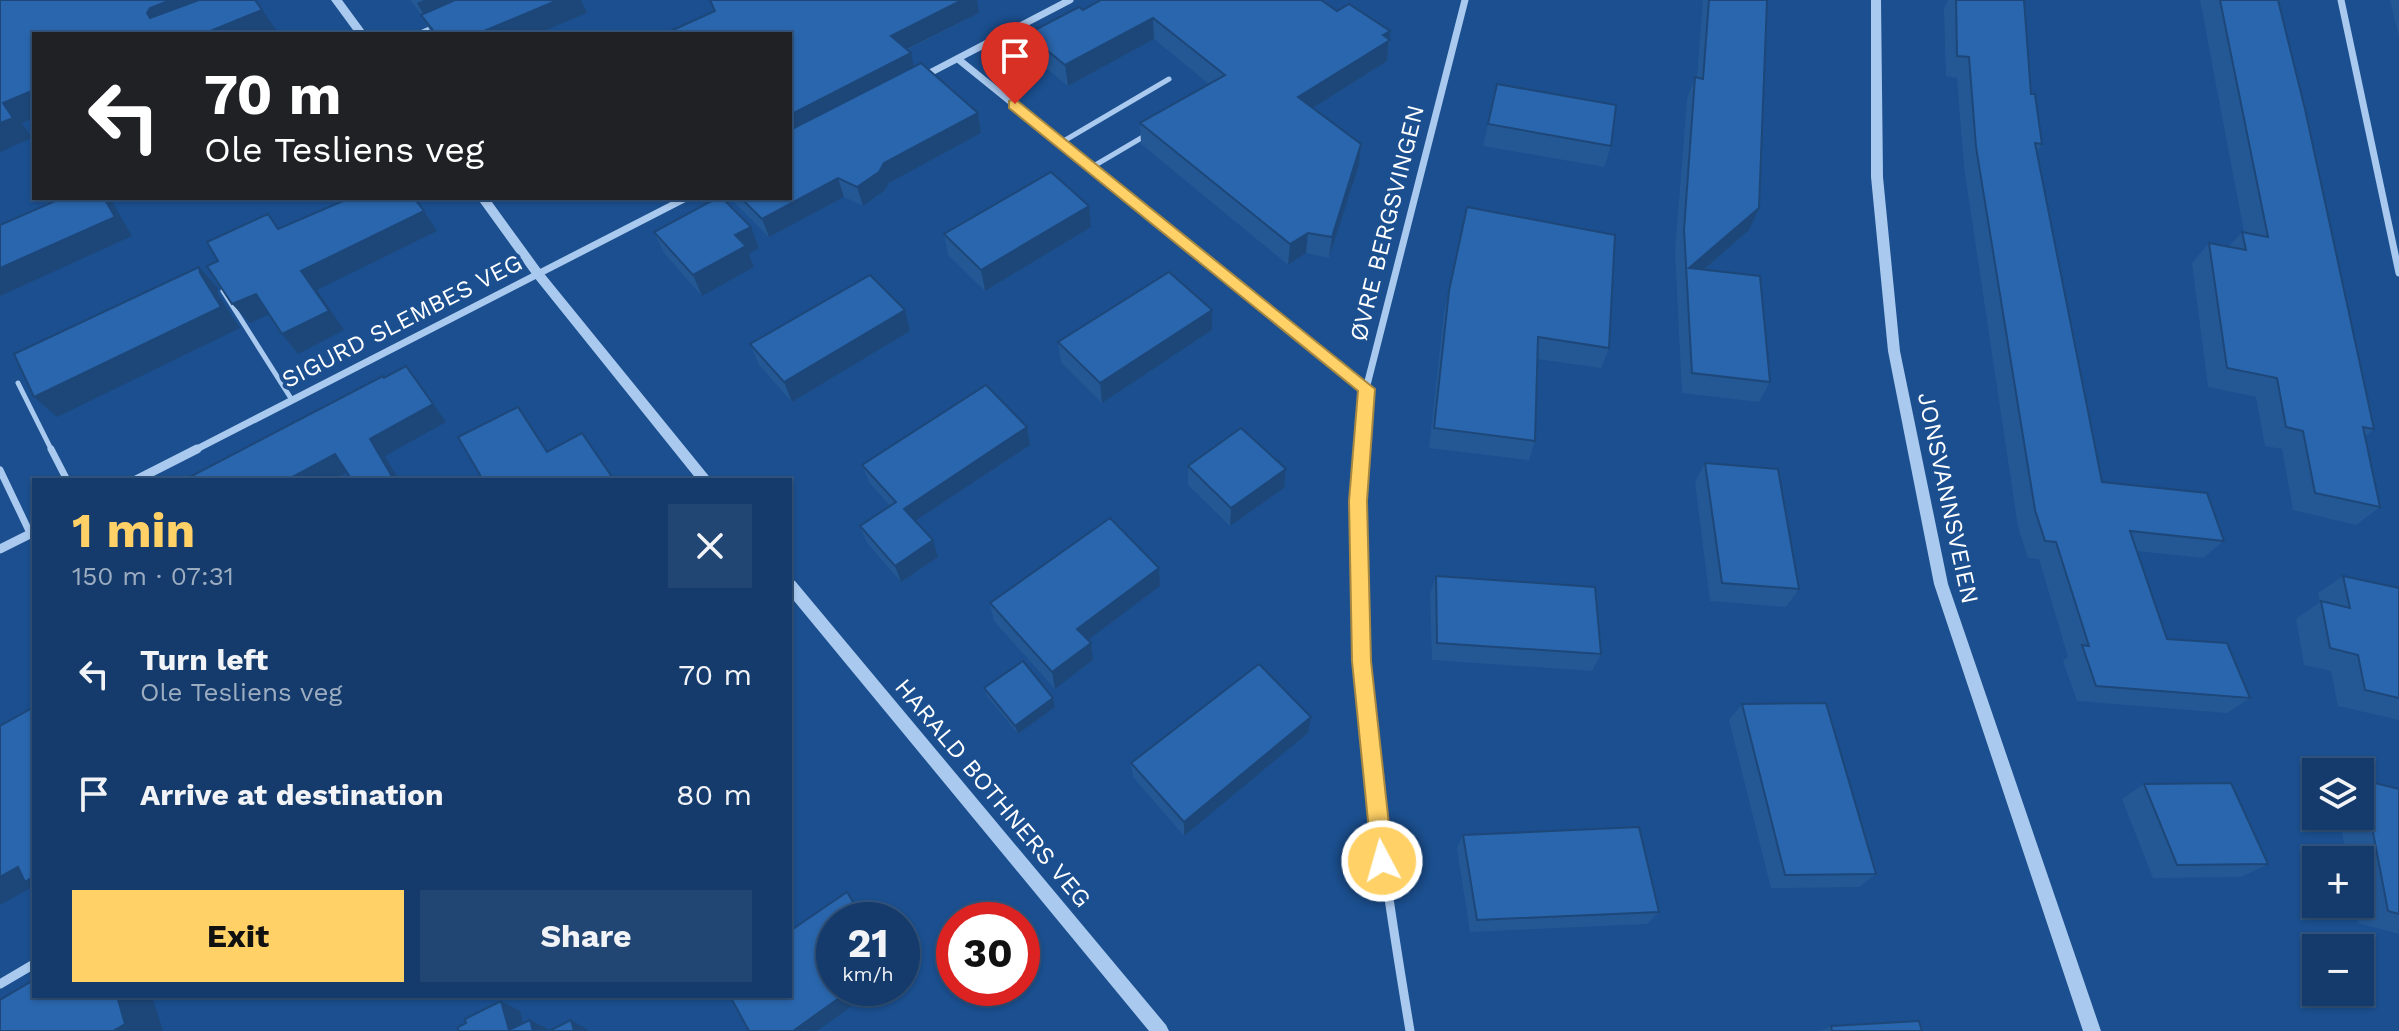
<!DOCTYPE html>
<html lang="en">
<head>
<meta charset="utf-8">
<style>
	:root { --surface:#143b6b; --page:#214673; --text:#f1f3f6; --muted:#9dadc1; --line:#33557e; --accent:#ffd166 }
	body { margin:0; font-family:"Work Sans",sans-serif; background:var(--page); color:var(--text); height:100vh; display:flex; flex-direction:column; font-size:30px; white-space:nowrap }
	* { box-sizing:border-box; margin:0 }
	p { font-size:26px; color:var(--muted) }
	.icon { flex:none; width:44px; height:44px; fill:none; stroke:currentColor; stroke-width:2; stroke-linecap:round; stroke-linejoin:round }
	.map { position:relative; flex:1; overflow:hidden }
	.side { position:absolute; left:32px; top:478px; width:760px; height:520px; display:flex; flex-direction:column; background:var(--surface); border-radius:0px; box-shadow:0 2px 6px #0004,0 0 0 2px var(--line) }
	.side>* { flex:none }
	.top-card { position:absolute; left:32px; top:32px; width:760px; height:168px; border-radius:0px; box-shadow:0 2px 6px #0004,0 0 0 2px var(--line); background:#202124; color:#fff; overflow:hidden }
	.controls { position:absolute; left:2302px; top:758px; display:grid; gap:16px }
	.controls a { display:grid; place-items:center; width:72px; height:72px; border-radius:0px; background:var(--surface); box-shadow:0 2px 6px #0004,0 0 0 2px var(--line); font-size:40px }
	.speed { position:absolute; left:816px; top:902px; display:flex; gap:16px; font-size:40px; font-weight:700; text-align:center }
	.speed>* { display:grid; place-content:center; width:104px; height:104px; border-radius:50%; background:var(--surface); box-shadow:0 2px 6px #0004,0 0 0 2px var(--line); line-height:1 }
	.speed small { font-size:20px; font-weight:400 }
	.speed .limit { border:12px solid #d22; background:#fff; color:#111 }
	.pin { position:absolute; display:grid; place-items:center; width:68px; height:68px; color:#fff; margin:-82px -34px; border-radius:50% 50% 50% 0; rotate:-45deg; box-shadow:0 0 8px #0007 }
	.pin .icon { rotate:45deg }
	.me { position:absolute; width:88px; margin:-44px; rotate:354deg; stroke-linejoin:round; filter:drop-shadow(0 0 6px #0008) }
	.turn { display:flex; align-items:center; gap:28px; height:168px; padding:0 40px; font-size:36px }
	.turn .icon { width:104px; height:104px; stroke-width:2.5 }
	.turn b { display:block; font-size:56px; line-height:68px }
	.round { display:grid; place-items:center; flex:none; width:84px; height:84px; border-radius:0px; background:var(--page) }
	.overview { display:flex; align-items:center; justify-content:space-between; height:136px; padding:0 40px }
	h1 { font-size:48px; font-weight:700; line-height:60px; color:var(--accent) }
	.primary-button { display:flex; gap:16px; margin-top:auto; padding:16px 40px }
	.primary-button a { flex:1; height:92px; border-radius:0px; background:var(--accent); color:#111; font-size:32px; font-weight:700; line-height:92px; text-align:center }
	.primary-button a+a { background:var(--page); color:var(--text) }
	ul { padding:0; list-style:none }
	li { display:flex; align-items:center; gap:24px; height:120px; padding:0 40px }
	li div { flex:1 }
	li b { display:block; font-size:30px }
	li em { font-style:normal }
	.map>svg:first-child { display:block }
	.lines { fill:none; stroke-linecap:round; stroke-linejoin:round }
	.service-far1 { stroke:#a9c9ee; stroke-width:5 }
	.service { stroke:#a9c9ee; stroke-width:7 }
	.minor-far1 { stroke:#a9c9ee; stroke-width:7 }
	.minor { stroke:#a9c9ee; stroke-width:9 }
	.tertiary { fill:#a9c9ee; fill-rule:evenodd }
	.wall { fill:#245895 }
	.shaded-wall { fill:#1d4779 }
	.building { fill:#2a66ad; stroke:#1d4779; stroke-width:2 }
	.route { fill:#ffd166; stroke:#a68842; stroke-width:2 }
	.labels { text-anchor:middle; stroke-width:8; stroke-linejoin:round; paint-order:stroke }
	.street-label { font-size:24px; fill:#fff; stroke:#1b4f8f }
</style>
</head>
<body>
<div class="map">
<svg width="2399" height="1031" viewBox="0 0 2399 1031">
	<rect width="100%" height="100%" fill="#1b4f8f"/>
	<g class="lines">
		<g class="service-far1">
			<polyline points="418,34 434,27"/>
			<polyline points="1062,142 1169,79"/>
			<polyline points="1092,167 1148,134"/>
			<polyline points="223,291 292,400"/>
			<polyline points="18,383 52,451"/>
		</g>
		<g class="service">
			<polyline points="51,449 67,480"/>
			<polyline points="0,470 30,533"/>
		</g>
		<g class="minor-far1">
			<polyline points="2341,0 2399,273"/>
			<polyline points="958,59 1366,389"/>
			<polyline points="922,77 1070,0"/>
			<polyline points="193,451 686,198"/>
			<polyline points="1362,451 1366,389 1465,0"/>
		</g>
		<g class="minor">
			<path d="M1362 449C1348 644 1378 839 1410 1031"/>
			<polyline points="136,480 197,449"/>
			<polyline points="0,549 34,532"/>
			<polyline points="0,984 34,964"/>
		</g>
		<g class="tertiary">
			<polygon points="331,0 342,0 367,34 356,34"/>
			<polygon points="1871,0 1881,0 1883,177 1900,351 1948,584 2101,1031 2083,1031 1934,584 1888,351 1871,177"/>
			<polygon points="477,198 489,198 542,271 712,480 697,480 534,277"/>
			<polygon points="790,579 795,581 1166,1025 1169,1031 1149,1031 790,596"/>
		</g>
	</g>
	<g class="wall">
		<polygon points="410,0 581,0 587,13 537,34 432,34 421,14"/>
		<polygon points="710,0 979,13 907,50 914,67 978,113 981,133 889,183 884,191 863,206 844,197 769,237 730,198 790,198"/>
		<polygon points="1703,0 1767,0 1749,230 1703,270 1770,382 1759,402 1682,393 1675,252 1687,99 1695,77 1697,78"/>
		<polygon points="1948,0 2024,0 2031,94 2042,144 2037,151 2102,482 2224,541 2203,558 2137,551 2167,639 2250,698 2227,713 2077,701 2063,661 2068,657 2039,559 2028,558 2018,527 1964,167 1957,78 1946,76 1944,8"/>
		<polygon points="2200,0 2278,0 2374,429 2365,437 2380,507 2356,525 2293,510 2282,449 2265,446 2256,397 2208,387 2192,263 2209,243 2228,247 2242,232 2244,232"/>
		<polygon points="2390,0 2399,0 2399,37"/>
		<polygon points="1083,10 1337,11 1390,40 1387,61 1313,108 1361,144 1359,165 1329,258 1306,253 1288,265 1141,144 1140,123 1209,84 1154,39 1068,86 1030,55 1027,34"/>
		<polygon points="1497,84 1611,146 1604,167 1483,146"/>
		<polygon points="1467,207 1609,348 1601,368 1537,359 1535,441 1529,460 1429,448 1444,312"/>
		<polygon points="751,227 759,248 749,254 754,267 702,296 664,253 654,232"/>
		<polygon points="1091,227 985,291 948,255 944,234"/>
		<polygon points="905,310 910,331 792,402 759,365 750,344"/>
		<polygon points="1212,310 1212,330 1102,403 1061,362 1058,342"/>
		<polygon points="1027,427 1030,445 915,521 933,540 938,557 901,582 867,543 860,526 890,506 869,482 862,465"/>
		<polygon points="1705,463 1799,589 1786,607 1710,601 1695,482"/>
		<polygon points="1188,466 1286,469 1284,488 1230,526 1188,485"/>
		<polygon points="1159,568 1160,586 1087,640 1093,660 1055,689 994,621 990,603"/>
		<polygon points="1436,576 1601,654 1592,671 1432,660 1430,594"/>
		<polygon points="2343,576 2399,588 2399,720 2338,706 2331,671 2304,665 2296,619 2320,602 2318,593"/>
		<polygon points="984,688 1053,698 1055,707 1018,734 987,696"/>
		<polygon points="1742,704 1876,874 1859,887 1771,888 1729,720"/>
		<polygon points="1308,733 1184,836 1133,777 1131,763"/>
		<polygon points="2363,780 2399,789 2399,934 2358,923 2355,904 2360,904 2360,860 2347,860 2339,816 2360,816 2360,782"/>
		<polygon points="2144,784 2268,864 2241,877 2153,878 2122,799"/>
		<polygon points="1463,835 1659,912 1647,924 1470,932 1457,848"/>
		<polygon points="1831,1026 1922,1031 1821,1031"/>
	</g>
	<g class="shaded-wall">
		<polygon points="171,0 239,0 163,34 147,13 150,8"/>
		<polygon points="424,0 486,0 429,24 417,3"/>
		<polygon points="558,0 581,0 587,13 537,34 477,34"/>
		<polygon points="962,0 977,0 979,13 895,55 891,36"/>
		<polygon points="262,10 277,31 268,34 203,34"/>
		<polygon points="1153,18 1154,39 1068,86 1065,65"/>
		<polygon points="1390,31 1387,61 1297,118 1298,97"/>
		<polygon points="911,53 915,73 790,138 790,115"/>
		<polygon points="34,90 34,118 22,123 32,138 0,152 0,123 3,103"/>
		<polygon points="978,113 981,133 889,183 884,191 863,206 857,187 884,163"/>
		<polygon points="1361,144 1359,165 1329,258 1332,237"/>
		<polygon points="838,178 844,197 769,237 762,219"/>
		<polygon points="104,198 109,198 113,203 132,236 0,296 0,268"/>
		<polygon points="1089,206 1091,227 985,291 981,270"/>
		<polygon points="1759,208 1749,230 1687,284 1689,268"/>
		<polygon points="424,211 437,231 317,290 344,330 298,354 282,334 301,271"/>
		<polygon points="751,227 759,248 749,254 754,267 702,296 693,275 735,235"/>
		<polygon points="1308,233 1306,253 1288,265 1290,244"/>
		<polygon points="199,267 218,288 218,294 240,328 57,417 34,397 200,273"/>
		<polygon points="256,294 272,313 250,323 232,304"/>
		<polygon points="905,310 910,331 792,402 784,382"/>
		<polygon points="1212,310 1212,330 1102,403 1100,383"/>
		<polygon points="406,366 446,422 385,456 399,480 394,480 370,439"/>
		<polygon points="1027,427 1030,445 909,525 904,509"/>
		<polygon points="335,454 350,471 334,480 287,480"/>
		<polygon points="1286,469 1284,488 1230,526 1231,508"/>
		<polygon points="933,540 938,557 901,582 895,566"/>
		<polygon points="1159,568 1160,586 1080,646 1077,629"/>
		<polygon points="1091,643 1093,660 1055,689 1052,672"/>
		<polygon points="1053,698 1055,707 1018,734 1015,726"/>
		<polygon points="1311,717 1308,733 1184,836 1184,822"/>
		<polygon points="18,867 34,874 34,886 0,905 0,877"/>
		<polygon points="853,988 877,988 817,1031 793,1031"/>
		<polygon points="117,996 152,996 163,1031 113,1031"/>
		<polygon points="501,1001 520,1011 525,1031 509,1030"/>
		<polygon points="530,1020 548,1029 548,1031 533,1031"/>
		<polygon points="571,1020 588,1030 588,1031 574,1031"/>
	</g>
	<g class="building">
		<polygon points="0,0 171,0 150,8 147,13 150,18 199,0 255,0 262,10 203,34 34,34 34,90 3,103 13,118 0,123"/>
		<polygon points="455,0 558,0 477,34 436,34 421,15"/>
		<polygon points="710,0 962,0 891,36 911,53 790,115 790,34 664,34 715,11"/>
		<polygon points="1101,0 1321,0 1337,11 1349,4 1390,31 1383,35 1390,40 1298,97 1361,144 1332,237 1308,233 1290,244 1140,123 1225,75 1153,18 1065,65 1027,34 1079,7 1083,10"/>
		<polygon points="1709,0 1767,0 1759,208 1689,268 1760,276 1770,382 1692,373 1684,230 1695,77 1703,79"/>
		<polygon points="1956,0 2024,0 2031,94 2035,94 2042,144 2035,143 2102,482 2207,493 2224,541 2130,531 2167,639 2227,643 2250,698 2096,686 2082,645 2089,646 2056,542 2045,541 2035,510 1976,147 1969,57 1957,56"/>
		<polygon points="2220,0 2278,0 2305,109 2374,429 2363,427 2380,507 2315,493 2303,431 2286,427 2277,378 2227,368 2209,243 2246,250 2242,232 2268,237"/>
		<polygon points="921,63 978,113 884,163 879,172 857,187 838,178 762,219 741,198 790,198 790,130"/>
		<polygon points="1497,84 1616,105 1611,146 1488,124"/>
		<polygon points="1051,172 1089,206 981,270 944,234"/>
		<polygon points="62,198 104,198 115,217 0,268 0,225"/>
		<polygon points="350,198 414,198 424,211 301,271 329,311 282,334 256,294 232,304 207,266 218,261 207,242 268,214 278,229"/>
		<polygon points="717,198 722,198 751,227 735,235 746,246 693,275 654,232"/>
		<polygon points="1467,207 1615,235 1609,348 1538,337 1535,441 1434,428 1449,291"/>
		<polygon points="199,267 200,273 221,307 34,397 14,354"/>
		<polygon points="1169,272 1212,310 1100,383 1058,342"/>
		<polygon points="870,275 905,310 784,382 750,344"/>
		<polygon points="406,366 433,404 370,439 394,480 352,480 335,454 287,480 184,480 383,376 384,378"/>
		<polygon points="986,385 1027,427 904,509 933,540 895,566 860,526 896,502 862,465"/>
		<polygon points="518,407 547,452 582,433 614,480 483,480 458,437"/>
		<polygon points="1241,428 1286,469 1231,508 1188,466"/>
		<polygon points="1705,463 1778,469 1799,589 1722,583"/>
		<polygon points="1110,518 1159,568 1077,629 1091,643 1052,672 990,603"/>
		<polygon points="1436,576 1595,587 1601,654 1437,643"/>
		<polygon points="2343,576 2399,588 2399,698 2365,690 2358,655 2330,648 2321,601 2350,608"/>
		<polygon points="1023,661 1053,698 1015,726 984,688"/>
		<polygon points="1259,664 1311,717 1184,822 1131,763"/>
		<polygon points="1826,703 1876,874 1785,875 1742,704"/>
		<polygon points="34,707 34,876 25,882 18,867 0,877 0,726"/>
		<polygon points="2363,780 2399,789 2399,914 2388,911"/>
		<polygon points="2231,783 2268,864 2177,865 2144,784"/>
		<polygon points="1639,827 1659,912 1477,920 1463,835"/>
		<polygon points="847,892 864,920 834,920 834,988 853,988 793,1031 749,1031 730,996 790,996 790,931"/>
		<polygon points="32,981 34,996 117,996 125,1024 113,1031 0,1031 0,1000"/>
		<polygon points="501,1001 509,1030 530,1020 533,1031 458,1031 458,1027 466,1023 465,1019"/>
		<polygon points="571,1020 574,1031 549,1031"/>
		<polygon points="1919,1021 1922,1031 1832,1031 1831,1026"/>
	</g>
	<polygon class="route" points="1015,99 1375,389 1367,501 1371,661 1393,861 1390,869 1382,872 1375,869 1372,861 1352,661 1349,501 1358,391 1009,108 1009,101"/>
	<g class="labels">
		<g class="street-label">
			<text transform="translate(1387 223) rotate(-76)" y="8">ØVRE BERGSVINGEN</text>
			<text transform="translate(402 321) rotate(-27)" y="8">SIGURD SLEMBES VEG</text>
			<text transform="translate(1948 498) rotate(78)" y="8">JONSVANNSVEIEN</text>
			<text transform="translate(993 793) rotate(50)" y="8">HARALD BOTHNERS VEG</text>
		</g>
	</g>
</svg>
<div class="controls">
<a><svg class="icon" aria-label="layers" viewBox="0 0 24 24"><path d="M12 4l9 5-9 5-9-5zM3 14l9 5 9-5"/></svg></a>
<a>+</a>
<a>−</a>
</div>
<div class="speed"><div>21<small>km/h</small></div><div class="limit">30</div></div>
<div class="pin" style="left:1015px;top:104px;background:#d93025"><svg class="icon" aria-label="arrive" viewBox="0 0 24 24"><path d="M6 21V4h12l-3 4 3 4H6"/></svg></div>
<svg class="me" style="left:1382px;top:861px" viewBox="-20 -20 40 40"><circle r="17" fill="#ffd166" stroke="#fff" stroke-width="3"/><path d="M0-11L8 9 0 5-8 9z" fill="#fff"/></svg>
<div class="top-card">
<div class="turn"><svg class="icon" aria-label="left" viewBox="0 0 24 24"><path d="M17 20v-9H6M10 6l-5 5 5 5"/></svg><div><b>70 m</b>Ole Tesliens veg</div></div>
</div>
<section class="side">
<div class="overview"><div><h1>1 min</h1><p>150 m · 07:31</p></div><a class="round"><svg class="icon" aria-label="close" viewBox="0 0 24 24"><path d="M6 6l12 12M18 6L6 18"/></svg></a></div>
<ul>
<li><svg class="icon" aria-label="left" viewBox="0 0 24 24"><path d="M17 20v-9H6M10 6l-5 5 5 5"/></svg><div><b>Turn left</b><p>Ole Tesliens veg</p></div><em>70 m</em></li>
<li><svg class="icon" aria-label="arrive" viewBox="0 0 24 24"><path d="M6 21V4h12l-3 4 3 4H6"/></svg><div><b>Arrive at destination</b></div><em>80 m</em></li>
</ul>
<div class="primary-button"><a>Exit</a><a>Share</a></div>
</section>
</div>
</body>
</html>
